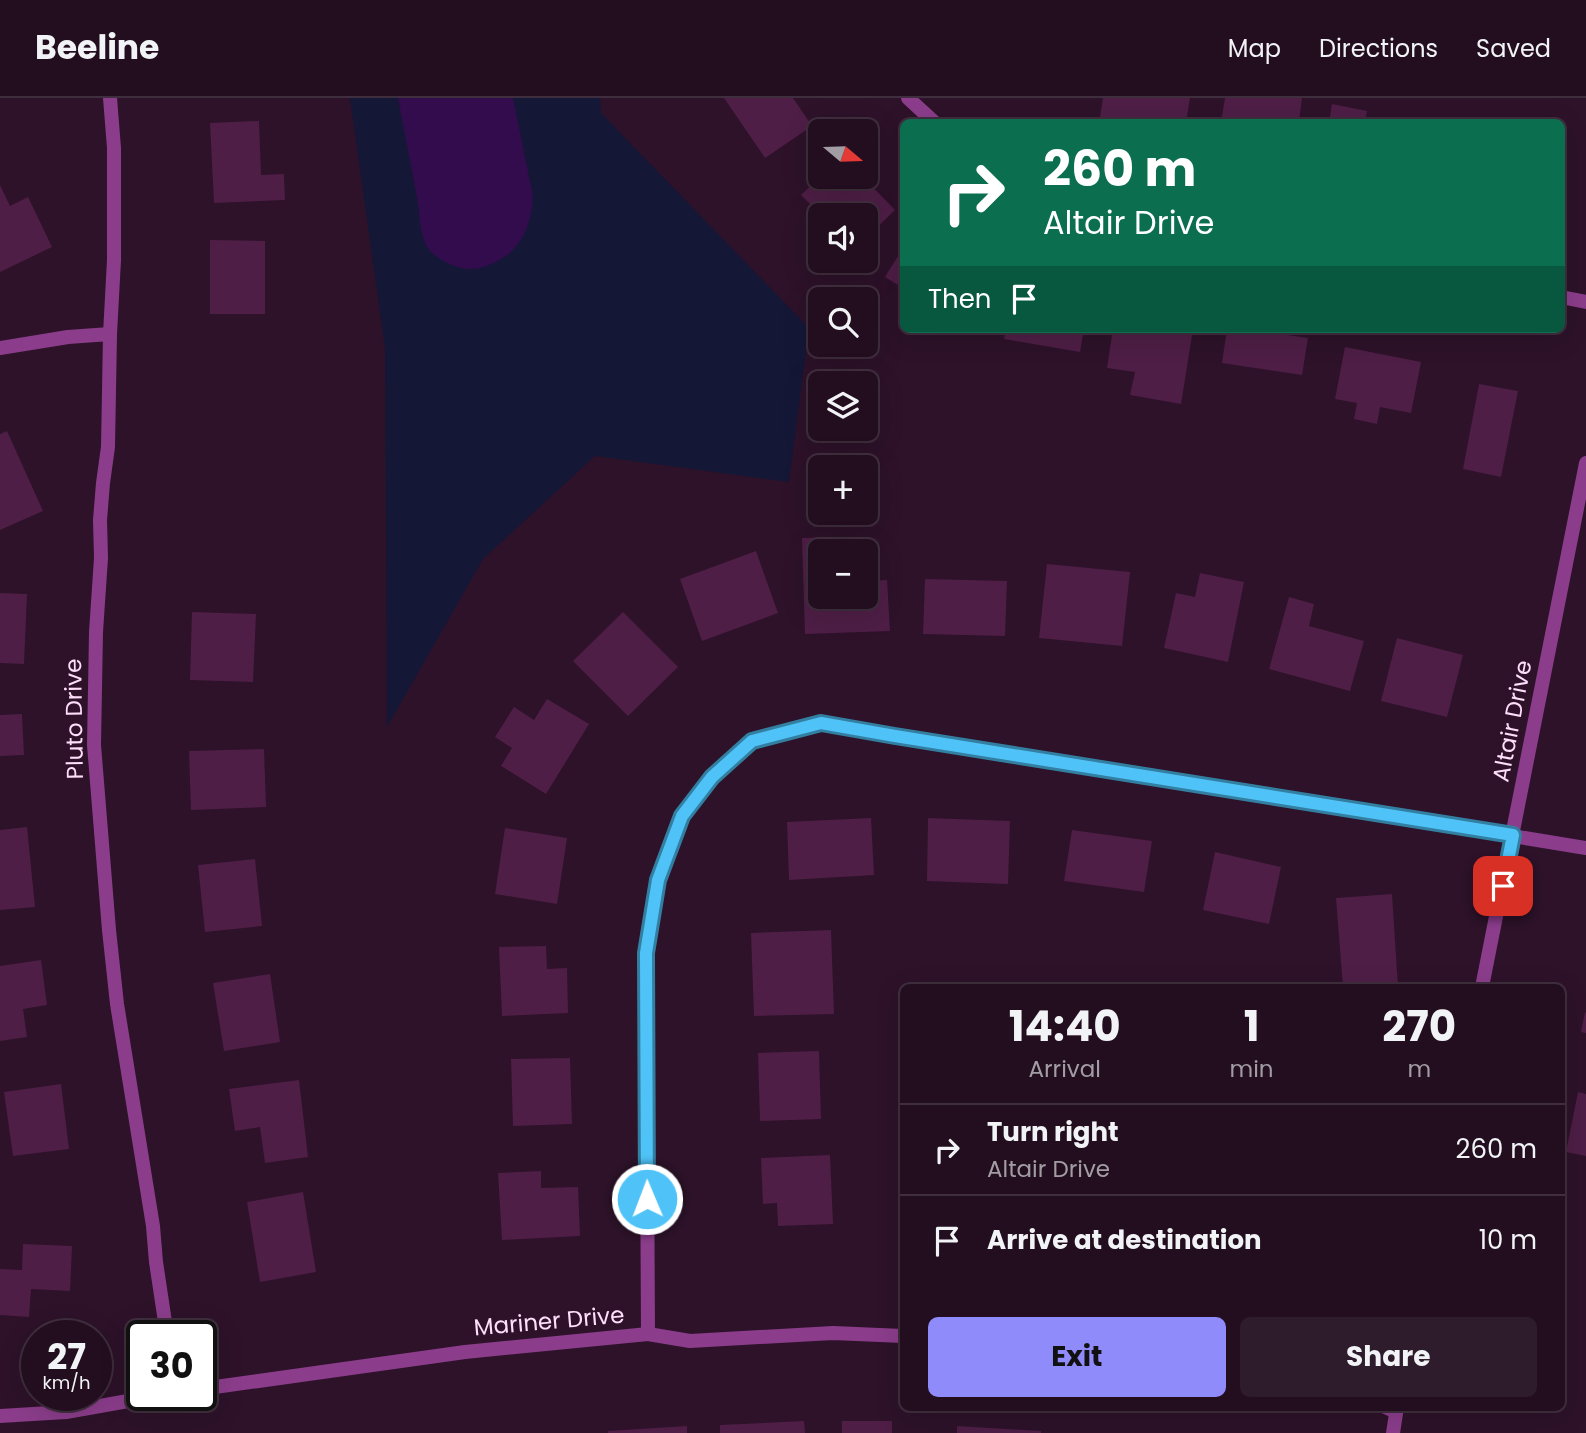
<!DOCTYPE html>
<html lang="en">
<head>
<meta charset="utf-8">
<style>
	:root { --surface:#220e1f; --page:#2e1c2c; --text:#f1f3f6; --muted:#a29ca4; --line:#3f2e3d; --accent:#908bfa }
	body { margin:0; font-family:Poppins,sans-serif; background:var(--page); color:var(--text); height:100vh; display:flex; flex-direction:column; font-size:26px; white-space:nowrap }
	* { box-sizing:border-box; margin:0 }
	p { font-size:23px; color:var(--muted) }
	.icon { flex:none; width:38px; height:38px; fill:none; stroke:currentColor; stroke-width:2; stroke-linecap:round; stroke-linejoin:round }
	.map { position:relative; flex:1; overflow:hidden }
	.details { position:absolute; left:900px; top:886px; width:665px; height:427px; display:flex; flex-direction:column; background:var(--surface); border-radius:10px; box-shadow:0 7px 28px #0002,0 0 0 2px var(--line) }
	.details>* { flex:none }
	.guide { position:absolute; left:900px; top:21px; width:665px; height:214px; border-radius:10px; box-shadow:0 7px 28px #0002,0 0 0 2px var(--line); background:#0b6e4f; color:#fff; overflow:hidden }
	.needle { width:46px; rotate:109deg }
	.fabs { position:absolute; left:808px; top:21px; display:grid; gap:14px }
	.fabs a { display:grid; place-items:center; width:70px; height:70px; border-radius:10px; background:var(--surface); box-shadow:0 7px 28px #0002,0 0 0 2px var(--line); font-size:35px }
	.speed { position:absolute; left:21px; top:1222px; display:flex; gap:14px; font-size:35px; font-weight:700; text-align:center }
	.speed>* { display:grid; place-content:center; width:91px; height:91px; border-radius:50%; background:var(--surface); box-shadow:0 7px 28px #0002,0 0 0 2px var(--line); line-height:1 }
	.speed small { font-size:18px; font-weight:400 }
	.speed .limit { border:4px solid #111; border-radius:10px; background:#fff; color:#111 }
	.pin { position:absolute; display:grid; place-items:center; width:60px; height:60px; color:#fff; margin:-30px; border-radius:14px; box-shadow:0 4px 10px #0006 }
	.me { position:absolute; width:77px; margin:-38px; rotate:359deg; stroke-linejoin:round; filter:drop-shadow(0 0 5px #0008) }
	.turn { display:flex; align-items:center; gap:24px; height:147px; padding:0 28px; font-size:32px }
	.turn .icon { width:91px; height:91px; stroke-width:2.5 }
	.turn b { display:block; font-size:49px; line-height:60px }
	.then { display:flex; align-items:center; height:66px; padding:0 28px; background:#0003; gap:14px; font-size:26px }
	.eta { display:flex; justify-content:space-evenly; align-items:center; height:119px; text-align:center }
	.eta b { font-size:42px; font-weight:700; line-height:49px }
	.action { display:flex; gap:14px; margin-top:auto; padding:14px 28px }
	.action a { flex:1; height:80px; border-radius:10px; background:var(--accent); color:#111; font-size:28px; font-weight:700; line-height:80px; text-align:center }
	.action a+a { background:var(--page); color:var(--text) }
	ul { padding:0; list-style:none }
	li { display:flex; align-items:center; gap:21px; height:91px; padding:0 28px; border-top:2px solid var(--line) }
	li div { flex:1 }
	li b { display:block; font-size:26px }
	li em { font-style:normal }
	header { display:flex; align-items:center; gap:42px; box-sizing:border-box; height:98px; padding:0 35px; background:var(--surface); border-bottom:2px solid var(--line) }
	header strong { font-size:33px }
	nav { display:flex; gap:38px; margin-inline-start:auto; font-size:24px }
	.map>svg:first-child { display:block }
	.green { fill:#151737 }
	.water { fill:#320c4c }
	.building { fill:#4e1e46 }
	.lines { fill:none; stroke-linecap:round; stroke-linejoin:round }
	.minor { stroke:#8b3d8b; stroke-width:14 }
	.tertiary { stroke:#8b3d8b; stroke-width:14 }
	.route-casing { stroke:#337fa1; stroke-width:18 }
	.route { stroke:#4fc3f7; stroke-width:12 }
	.labels { text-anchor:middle; stroke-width:6; stroke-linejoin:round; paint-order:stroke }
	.street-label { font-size:23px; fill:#ffdefc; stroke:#2d1229 }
</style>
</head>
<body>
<header>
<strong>Beeline</strong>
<nav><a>Map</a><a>Directions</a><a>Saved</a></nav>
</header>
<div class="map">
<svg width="1586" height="1335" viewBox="0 0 1586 1335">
	<rect width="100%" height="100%" fill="#2d1229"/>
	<polygon class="green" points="350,0 600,0 601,15 809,230 789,384 595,358 483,461 387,629 385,251"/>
	<path class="water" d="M398 0H513L533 98C532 122 524 148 501 161 493 166 481 171 471 171 458 172 432 160 426 147 419 133 420 115 417 100 411 67 404 33 398 0Z"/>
	<g class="building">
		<polygon points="724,0 793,0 812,28 765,60"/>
		<polygon points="1103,0 1190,0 1186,24 1129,24 1100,19"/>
		<polygon points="1225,0 1302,0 1299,24 1221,24"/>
		<polygon points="1332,6 1367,13 1365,24 1329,24"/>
		<polygon points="259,23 261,77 284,76 285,102 214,105 210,25"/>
		<polygon points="820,79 863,79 895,112 866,140 866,117 821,117 801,97"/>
		<polygon points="0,87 10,108 28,99 52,149 0,174"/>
		<polygon points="210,142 265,143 265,216 210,216"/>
		<polygon points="903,150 903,190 885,179"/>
		<polygon points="1006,231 1084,231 1080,254 1004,241"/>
		<polygon points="1113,231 1193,231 1181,306 1130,297 1135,274 1107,270"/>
		<polygon points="1227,231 1246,231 1308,240 1302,277 1222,265"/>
		<polygon points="1345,249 1421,264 1411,315 1380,309 1377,326 1354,321 1357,305 1335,301"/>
		<polygon points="1479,286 1518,293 1501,379 1463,371"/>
		<polygon points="7,333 43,413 0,432 0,336"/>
		<polygon points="846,439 847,453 821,453 821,499 866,499 866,483 887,482 890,533 805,536 802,440"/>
		<polygon points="756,453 778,515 702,543 680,481"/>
		<polygon points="1047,466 1130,474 1122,548 1039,540"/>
		<polygon points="1200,475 1244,484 1228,564 1164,550 1176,495 1195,499"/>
		<polygon points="925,481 1007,483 1005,538 923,536"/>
		<polygon points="0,495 27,496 24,566 0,565"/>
		<polygon points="1289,499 1314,506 1309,528 1364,543 1350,593 1269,571"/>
		<polygon points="192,514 256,516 253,584 190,582"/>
		<polygon points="623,514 678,569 628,618 573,563"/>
		<polygon points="1397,540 1463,557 1447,619 1381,603"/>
		<polygon points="547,601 589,626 546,696 501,668 512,650 495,639 514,609 534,622"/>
		<polygon points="22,616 24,657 0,658 0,617"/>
		<polygon points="264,651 266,709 191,712 189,653"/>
		<polygon points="871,720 874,777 789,782 787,724"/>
		<polygon points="928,720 1010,723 1008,786 927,783"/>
		<polygon points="27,729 35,809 0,812 0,732"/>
		<polygon points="505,730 567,740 557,806 495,796"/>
		<polygon points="1072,732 1152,743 1144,794 1064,783"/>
		<polygon points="1215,754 1281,769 1269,826 1203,812"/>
		<polygon points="255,761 262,828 205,834 198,767"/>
		<polygon points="1392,796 1398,889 1343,889 1336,800"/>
		<polygon points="831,832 834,916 754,918 751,835"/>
		<polygon points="546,848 547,871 567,870 568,915 502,918 499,849"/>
		<polygon points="41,862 47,907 23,911 27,939 0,943 0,868"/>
		<polygon points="270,876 280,944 224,953 213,885"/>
		<polygon points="1585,914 1586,915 1586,935 1581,934"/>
		<polygon points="819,953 821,1021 760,1023 758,955"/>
		<polygon points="570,960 572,1026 513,1028 511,961"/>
		<polygon points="299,982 308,1059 265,1065 260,1029 235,1033 229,991"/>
		<polygon points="61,986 69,1051 13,1058 4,994"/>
		<polygon points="1578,994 1586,996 1586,1058 1566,1054"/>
		<polygon points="830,1057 833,1126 778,1128 777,1105 763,1106 761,1060"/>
		<polygon points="541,1073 541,1090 578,1089 580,1138 502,1142 498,1075"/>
		<polygon points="303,1094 316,1174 260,1184 247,1104"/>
		<polygon points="23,1146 72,1148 70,1193 31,1191 29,1219 0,1217 0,1171 22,1172"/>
		<polygon points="804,1323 805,1335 720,1335 720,1327"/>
		<rect x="842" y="1323" width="50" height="12"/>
		<polygon points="687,1328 687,1335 608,1335 608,1333"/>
		<polygon points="957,1328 1041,1333 1041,1335 957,1335"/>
	</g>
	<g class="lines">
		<g class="minor">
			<polyline points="110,0 114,50 114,162 110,236 108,349 103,385 100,422 101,460 96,534 94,647 109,832 117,906 153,1128 156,1164 167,1237"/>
			<polyline points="908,0 934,24"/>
			<polyline points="1561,199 1586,204"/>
			<polyline points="0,250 68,239 110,236"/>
			<polyline points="648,1236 646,855 658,782 682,718 712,679 752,643 821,625 895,638 1586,750"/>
			<polyline points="201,1291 465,1254 648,1236 690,1243 833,1235 903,1238"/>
			<polyline points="1385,1309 1396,1314"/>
			<polyline points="0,1318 66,1314 162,1297"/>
		</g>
		<g class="tertiary">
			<polyline points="1482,889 1586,365"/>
			<polyline points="1393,1335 1397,1309"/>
		</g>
	</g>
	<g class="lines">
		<g class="route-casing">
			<polyline id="route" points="647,1101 646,855 658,782 682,718 712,679 752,643 821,625 895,638 1513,737 1503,788"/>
		</g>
		<use href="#route" class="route"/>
	</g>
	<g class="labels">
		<g class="street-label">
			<text transform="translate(74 621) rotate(-91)" y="8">Pluto Drive</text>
			<text transform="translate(1512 623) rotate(-79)" y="8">Altair Drive</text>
			<text transform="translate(549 1223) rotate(-5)" y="8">Mariner Drive</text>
		</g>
	</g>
</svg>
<div class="fabs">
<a><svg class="needle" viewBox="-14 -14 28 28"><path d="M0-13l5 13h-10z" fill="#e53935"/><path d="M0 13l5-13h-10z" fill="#a29ca4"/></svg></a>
<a><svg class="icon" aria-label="sound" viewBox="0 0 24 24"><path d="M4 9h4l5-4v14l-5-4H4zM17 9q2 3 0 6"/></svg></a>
<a><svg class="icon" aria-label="search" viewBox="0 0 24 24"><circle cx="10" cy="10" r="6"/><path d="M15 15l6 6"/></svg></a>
<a><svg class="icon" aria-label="layers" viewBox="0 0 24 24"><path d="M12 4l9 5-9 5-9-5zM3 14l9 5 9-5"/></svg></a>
<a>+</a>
<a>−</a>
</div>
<div class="speed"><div>27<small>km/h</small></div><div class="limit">30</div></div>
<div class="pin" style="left:1503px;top:788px;background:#d93025"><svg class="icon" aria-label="arrive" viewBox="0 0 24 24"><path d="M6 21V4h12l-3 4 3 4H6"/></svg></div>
<svg class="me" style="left:647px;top:1101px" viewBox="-20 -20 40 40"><circle r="17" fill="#4fc3f7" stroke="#fff" stroke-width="3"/><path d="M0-11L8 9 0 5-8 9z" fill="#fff"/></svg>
<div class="guide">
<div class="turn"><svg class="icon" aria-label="right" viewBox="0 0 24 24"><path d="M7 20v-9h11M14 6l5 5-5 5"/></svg><div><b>260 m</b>Altair Drive</div></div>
<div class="then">Then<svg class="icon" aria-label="arrive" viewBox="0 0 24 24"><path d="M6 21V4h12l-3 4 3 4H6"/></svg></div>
</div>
<section class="details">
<div class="eta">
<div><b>14:40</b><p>Arrival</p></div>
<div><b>1</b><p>min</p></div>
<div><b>270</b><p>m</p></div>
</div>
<ul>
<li><svg class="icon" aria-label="right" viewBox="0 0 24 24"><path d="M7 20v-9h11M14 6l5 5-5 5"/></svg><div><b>Turn right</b><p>Altair Drive</p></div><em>260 m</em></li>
<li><svg class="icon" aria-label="arrive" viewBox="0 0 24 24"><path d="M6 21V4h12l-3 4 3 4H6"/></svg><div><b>Arrive at destination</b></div><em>10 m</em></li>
</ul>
<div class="action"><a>Exit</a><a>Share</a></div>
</section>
</div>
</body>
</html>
